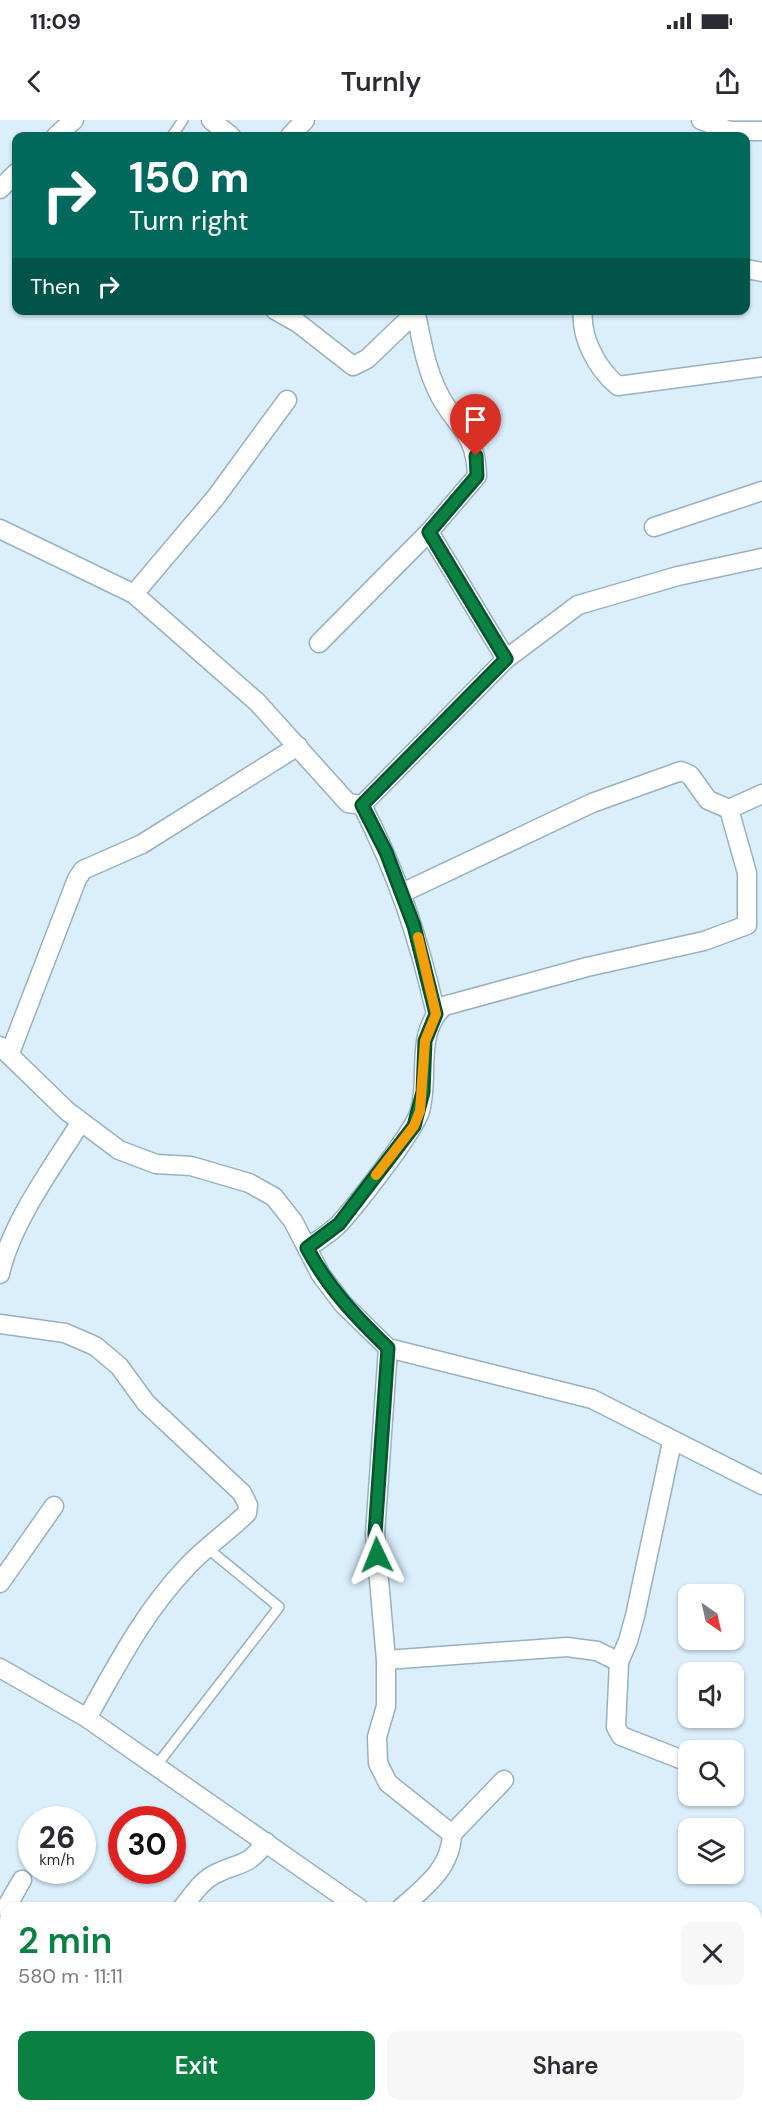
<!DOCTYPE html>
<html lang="en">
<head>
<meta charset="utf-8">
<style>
	:root { --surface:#fff; --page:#f7f7f7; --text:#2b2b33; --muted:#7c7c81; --accent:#0b8043 }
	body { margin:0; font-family:"DM Sans",sans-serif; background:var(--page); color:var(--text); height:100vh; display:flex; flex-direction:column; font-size:22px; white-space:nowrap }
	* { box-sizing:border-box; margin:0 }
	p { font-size:20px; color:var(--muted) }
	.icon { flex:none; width:33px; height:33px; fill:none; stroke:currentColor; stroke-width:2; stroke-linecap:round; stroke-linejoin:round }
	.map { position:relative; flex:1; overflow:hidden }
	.details { position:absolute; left:0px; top:1782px; width:762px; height:210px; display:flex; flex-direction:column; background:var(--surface); border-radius:18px 18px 0 0; box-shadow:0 2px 4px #0004 }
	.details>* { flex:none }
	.banner { position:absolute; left:12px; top:12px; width:738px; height:183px; border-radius:12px; box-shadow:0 2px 4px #0004; background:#00695c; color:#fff; overflow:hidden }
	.needle { width:39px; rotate:146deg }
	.controls { position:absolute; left:678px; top:1464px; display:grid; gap:12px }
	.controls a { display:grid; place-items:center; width:66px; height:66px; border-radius:12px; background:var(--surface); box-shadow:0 2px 4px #0004; font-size:30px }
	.speed { position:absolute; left:18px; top:1686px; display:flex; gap:12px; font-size:30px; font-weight:700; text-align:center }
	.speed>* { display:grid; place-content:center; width:78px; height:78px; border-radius:50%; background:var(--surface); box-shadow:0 2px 4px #0004; line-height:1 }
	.speed small { font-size:15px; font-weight:400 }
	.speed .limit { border:9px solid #d22; background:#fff; color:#111 }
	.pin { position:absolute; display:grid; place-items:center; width:51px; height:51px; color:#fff; margin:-62px -26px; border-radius:50% 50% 50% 0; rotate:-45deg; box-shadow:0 0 6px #0007 }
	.pin .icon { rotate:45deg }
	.me { position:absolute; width:66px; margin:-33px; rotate:358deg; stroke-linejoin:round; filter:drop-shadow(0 0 4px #0008) }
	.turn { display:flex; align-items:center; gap:21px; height:126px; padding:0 18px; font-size:27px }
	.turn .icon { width:78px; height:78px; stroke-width:2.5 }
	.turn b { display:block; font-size:42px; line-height:51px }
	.then { display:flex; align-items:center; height:57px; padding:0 18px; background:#0003; gap:12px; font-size:22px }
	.round { display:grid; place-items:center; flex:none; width:63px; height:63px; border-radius:12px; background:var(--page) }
	.overview { display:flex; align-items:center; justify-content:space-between; height:102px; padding:0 18px }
	h1 { font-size:36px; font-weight:600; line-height:45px; color:var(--accent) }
	.button { display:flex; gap:12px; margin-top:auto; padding:12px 18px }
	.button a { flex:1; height:69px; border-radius:12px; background:var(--accent); color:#fff; font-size:24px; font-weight:600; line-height:69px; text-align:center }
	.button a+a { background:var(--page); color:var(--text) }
	.status { display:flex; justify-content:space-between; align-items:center; height:42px; padding:0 30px; background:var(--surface); direction:ltr }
	.status svg { height:16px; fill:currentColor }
	header { display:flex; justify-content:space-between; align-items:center; height:78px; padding:0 18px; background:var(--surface); font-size:27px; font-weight:600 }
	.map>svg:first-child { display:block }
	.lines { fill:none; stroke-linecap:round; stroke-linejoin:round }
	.lane-casing { stroke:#98b0c0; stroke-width:12 }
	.street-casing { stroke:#98b0c0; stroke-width:21 }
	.secondary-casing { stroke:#98b0c0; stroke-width:28 }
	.lane { stroke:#fff; stroke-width:9 }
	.street { stroke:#fff; stroke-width:18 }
	.secondary { stroke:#fff; stroke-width:26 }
	.route-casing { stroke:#07532c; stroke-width:15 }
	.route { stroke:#0b8043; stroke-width:10 }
	.slow { stroke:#f59e0b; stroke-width:10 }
</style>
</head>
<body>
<div class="status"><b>11:09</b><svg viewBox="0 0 49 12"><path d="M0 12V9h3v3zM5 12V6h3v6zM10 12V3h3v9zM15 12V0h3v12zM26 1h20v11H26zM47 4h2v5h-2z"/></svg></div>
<header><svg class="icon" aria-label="back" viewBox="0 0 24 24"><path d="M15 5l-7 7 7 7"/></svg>Turnly<svg class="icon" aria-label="share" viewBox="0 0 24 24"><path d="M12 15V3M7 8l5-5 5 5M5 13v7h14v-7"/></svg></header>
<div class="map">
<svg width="762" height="1992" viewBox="0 0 762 1992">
	<rect width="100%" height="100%" fill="#daeefb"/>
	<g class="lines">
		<g class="lane-casing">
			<g id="lane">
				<polyline points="172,16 183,0"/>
				<polyline points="156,1646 279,1487 206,1427"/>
			</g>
		</g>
		<g class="street-casing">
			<g id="street">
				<polyline points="211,0 231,16"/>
				<polyline points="701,0 730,11 762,11"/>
				<polyline points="56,16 74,0"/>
				<polyline points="290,16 305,0"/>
				<polyline points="0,69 16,53"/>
				<polyline points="746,149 762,152"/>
				<polyline points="275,190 298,203 353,246 367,239 416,192"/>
				<path d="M583 190C580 217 597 249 618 266L762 247"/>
				<polyline points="654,407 762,371"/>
				<polyline points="0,409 134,474 257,582 348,683 362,685 506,539 578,485 678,456 762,438"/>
				<polyline points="429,412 506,539"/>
				<polyline points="134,474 216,377 287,280"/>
				<path d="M319 523 429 412 477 356C476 309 453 306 437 270 424 243 422 219 415 190"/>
				<path d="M362 685C398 756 418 816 436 894"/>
				<polyline points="402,773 592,683 681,651 690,655 708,680 729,689 762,674"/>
				<polyline points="0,926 67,991 119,1030 156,1044 191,1046 249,1063 274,1077 293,1101 321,1155 343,1184 388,1228 592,1279 762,1365"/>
				<polyline points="10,933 77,759 83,750 142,724 298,626"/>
				<path d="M307 1128C318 1120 331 1113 340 1103 357 1084 414 1012 420 991 430 955 414 914 444 886L587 847 704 821 747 805V753L729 689"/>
				<path d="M0 1154C11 1103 53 1046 81 1002"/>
				<path d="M0 1204 65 1213 95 1226 119 1246 146 1283 242 1373 248 1385 247 1393C228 1412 205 1427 186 1448 144 1492 117 1545 87 1598"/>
				<polyline points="388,1228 375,1414 386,1540 386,1586 377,1617 378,1643 388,1663 452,1714"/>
				<polyline points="672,1322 635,1496 628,1521 619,1542 616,1607 621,1616 688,1642"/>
				<polyline points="0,1463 54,1386"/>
				<polyline points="386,1540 567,1527 597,1531 619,1542"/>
				<polyline points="0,1548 87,1598 359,1788"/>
				<polyline points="6,1788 22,1760"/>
				<path d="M182 1788C192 1776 201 1761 215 1754 241 1741 247 1748 266 1722"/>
				<path d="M401 1788C425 1767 451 1748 452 1714L504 1660"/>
				<polyline points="584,1986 589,1992"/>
				<polyline points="55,1992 59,1986"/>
				<polyline points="216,1992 218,1986"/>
				<polyline points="331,1992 336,1986"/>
			</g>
		</g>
		<g class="secondary-casing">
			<g id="secondary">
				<polyline points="756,1855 762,1850"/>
				<polyline points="756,1920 762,1915"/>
				<polyline points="604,1992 610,1986"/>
				<polyline points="672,1992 678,1986"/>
			</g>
		</g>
		<use href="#lane" class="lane"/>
		<use href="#street" class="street"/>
		<use href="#secondary" class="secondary"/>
	</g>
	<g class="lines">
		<g class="route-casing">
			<path id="route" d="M377 1435 375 1414 388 1228C356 1197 328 1168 307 1128L339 1104 414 1006 423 972 425 921 436 894 414 806 386 732 362 685 506 539 429 412 477 356 476 336"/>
		</g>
		<use href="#route" class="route"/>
		<polyline class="slow" points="376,1055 414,1006 420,991 425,921 436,894 418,817"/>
	</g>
</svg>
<div class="controls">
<a><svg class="needle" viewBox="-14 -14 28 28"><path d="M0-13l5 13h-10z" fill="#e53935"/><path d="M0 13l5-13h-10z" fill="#7c7c81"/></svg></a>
<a><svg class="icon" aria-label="sound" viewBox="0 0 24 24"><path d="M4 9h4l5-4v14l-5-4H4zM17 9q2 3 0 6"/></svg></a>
<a><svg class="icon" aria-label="search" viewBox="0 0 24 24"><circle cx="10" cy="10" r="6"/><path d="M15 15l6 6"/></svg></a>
<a><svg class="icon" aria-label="layers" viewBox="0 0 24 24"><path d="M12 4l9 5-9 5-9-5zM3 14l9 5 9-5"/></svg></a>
</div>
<div class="speed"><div>26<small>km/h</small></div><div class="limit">30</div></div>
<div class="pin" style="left:476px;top:336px;background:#d93025"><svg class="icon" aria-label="arrive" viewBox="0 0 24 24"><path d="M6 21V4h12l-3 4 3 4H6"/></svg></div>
<svg class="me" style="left:377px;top:1435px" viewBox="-20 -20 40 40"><path d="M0-17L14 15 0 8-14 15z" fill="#0b8043" stroke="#fff" stroke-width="4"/></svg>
<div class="banner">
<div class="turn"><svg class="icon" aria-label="right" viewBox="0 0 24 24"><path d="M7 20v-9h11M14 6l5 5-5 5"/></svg><div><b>150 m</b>Turn right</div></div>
<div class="then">Then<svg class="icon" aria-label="right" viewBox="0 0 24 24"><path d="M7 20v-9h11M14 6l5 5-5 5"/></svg></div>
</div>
<section class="details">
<div class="overview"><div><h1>2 min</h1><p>580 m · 11:11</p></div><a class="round"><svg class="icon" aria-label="close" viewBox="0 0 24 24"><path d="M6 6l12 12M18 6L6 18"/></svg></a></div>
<div class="button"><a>Exit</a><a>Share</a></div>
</section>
</div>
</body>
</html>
